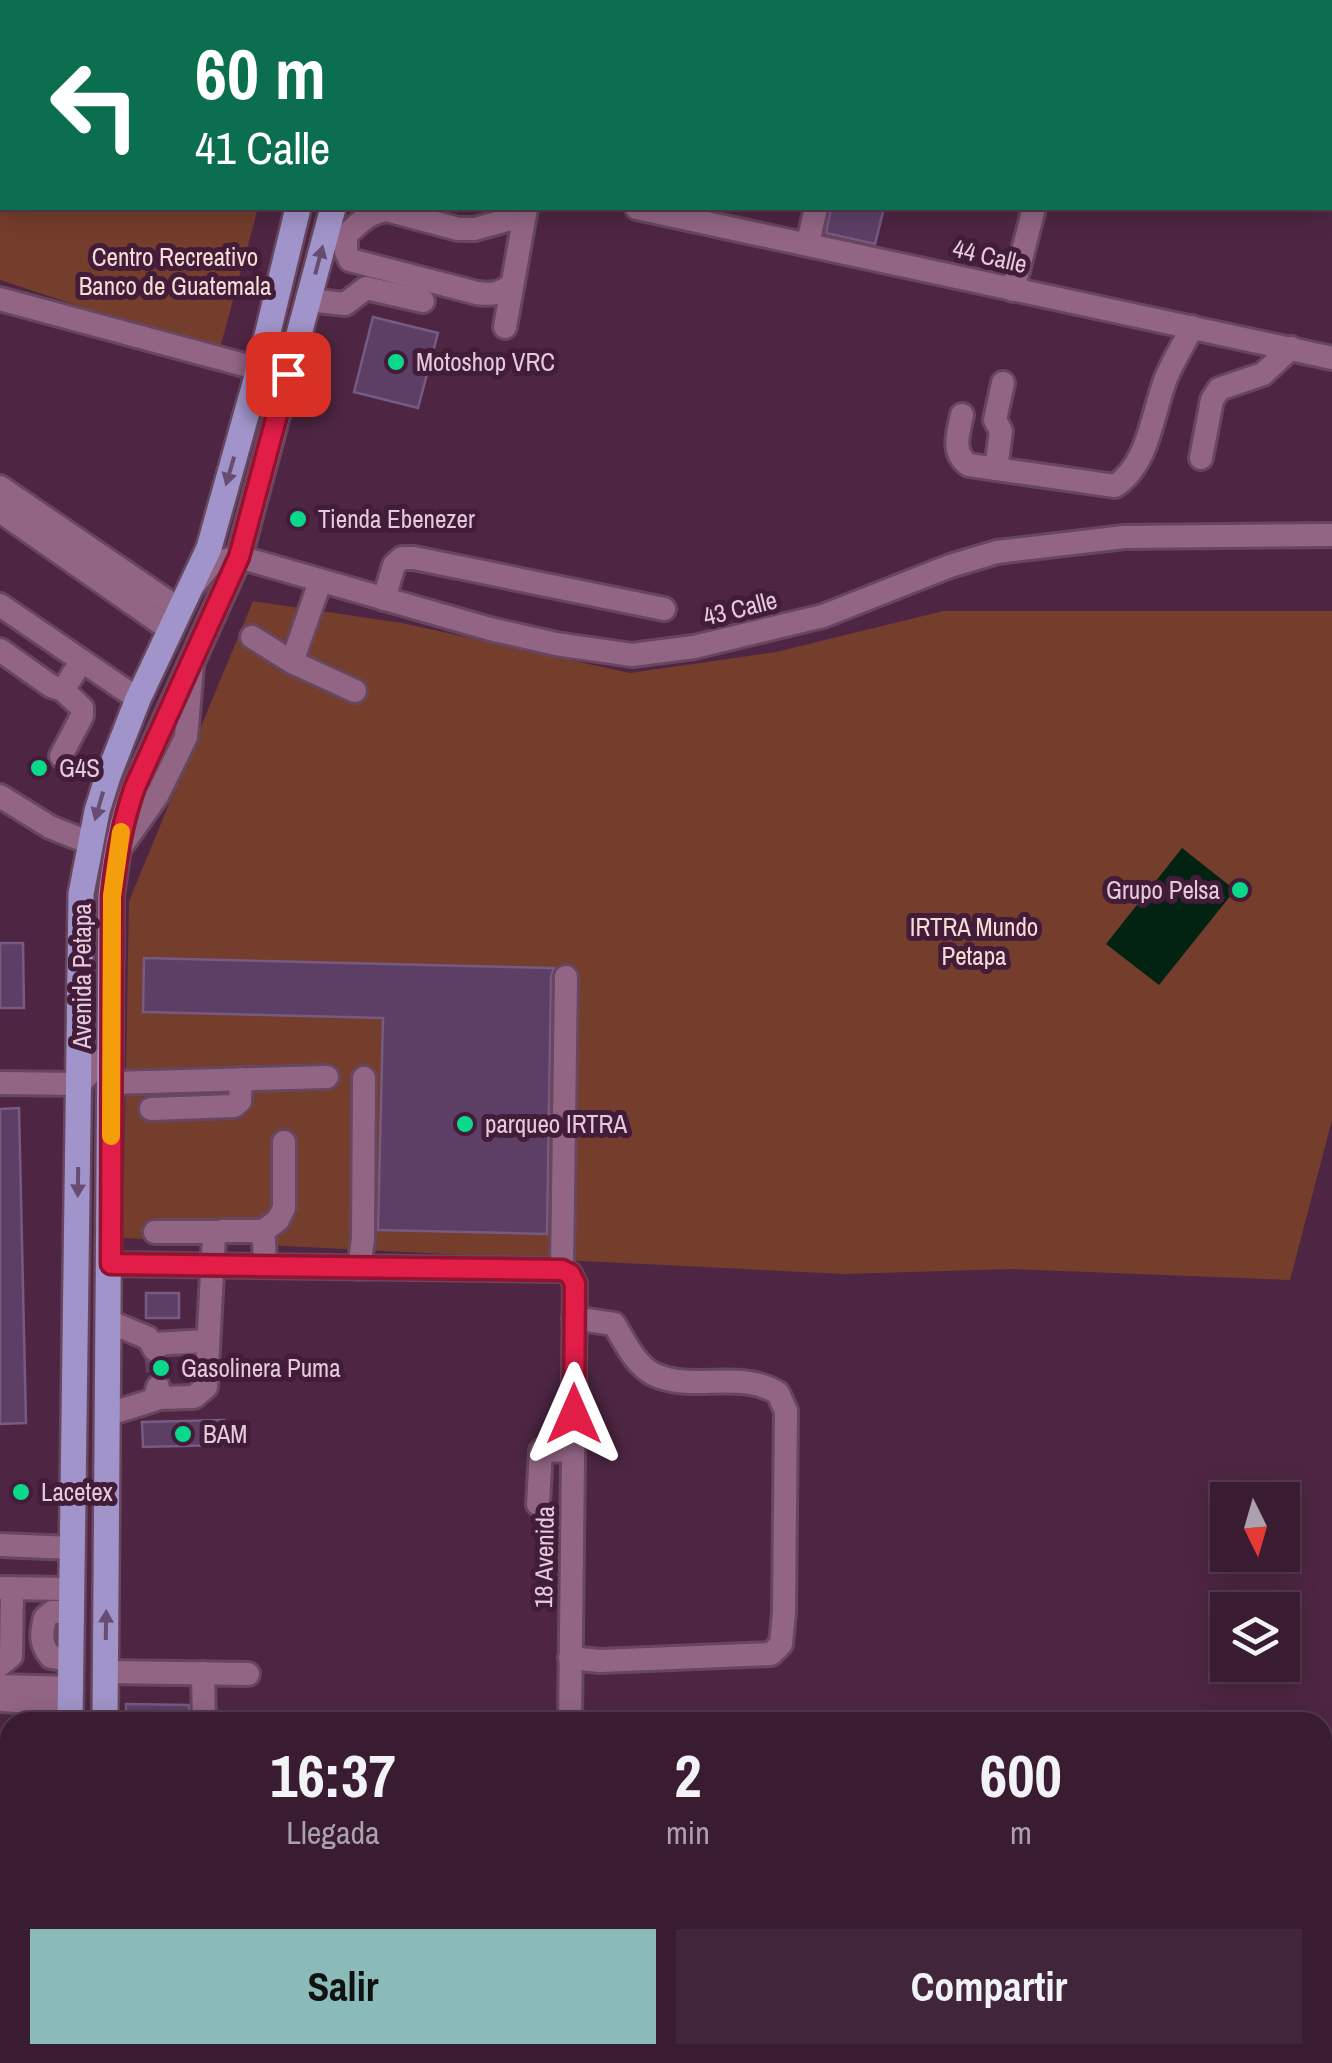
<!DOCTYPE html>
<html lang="es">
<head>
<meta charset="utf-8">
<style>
	:root { --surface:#3a1c32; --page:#41253a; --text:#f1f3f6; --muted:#aba1ac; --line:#543a4d; --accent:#8bbbb9 }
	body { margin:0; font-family:"Archivo Narrow",sans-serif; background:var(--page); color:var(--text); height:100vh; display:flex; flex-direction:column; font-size:38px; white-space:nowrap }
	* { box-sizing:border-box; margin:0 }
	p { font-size:32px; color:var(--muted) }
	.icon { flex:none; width:55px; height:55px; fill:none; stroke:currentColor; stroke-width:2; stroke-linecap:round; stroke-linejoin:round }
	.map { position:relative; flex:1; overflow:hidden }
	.panel { position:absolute; left:0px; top:1712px; width:1332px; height:352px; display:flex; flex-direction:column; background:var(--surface); border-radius:30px 30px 0 0; box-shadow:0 5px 25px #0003,0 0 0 2px var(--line) }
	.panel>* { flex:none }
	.hud { position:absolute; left:0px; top:0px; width:1332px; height:210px; box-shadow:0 5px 25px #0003,0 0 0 2px var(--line); background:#0b6e4f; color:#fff; overflow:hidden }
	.needle { width:65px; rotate:175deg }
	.tools { position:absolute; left:1210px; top:1482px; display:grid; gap:20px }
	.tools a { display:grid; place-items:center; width:90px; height:90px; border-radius:0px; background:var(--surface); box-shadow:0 5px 25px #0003,0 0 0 2px var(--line); font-size:50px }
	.pin { position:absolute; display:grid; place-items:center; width:85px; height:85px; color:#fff; margin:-42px; border-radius:20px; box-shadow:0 5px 15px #0006 }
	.me { position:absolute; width:110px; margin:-55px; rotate:0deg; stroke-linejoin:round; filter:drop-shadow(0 0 8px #0008) }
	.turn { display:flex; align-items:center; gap:35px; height:210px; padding:0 30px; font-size:45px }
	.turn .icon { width:130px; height:130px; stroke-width:2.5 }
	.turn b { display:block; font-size:70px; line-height:85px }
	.eta { display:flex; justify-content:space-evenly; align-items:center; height:170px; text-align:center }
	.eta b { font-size:60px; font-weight:800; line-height:70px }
	.action { display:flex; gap:20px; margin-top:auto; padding:20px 30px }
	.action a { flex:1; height:115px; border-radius:0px; background:var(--accent); color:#111; font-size:40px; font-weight:800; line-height:115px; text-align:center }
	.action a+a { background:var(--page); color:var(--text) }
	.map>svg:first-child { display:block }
	.green { fill:#743d2c }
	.water { fill:#022212 }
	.building { fill:#5d3f66; stroke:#785981; stroke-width:2.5 }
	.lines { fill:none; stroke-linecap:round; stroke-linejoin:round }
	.minor-tunnel { stroke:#643f5a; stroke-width:22; stroke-dasharray:22 11; stroke-linecap:butt }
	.minor-casing { stroke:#67465e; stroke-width:28 }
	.major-casing { stroke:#67465e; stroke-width:30 }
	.minor { stroke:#926584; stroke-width:22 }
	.major { stroke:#a194ca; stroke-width:25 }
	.oneway { fill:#684c72 }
	.route-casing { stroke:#92132f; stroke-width:25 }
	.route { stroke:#e11d48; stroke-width:18 }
	.slow { stroke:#f59e0b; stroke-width:18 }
	.poi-dot { fill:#0ad98b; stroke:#421c38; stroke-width:4 }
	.labels { text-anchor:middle; stroke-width:10; stroke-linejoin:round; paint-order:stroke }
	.street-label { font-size:25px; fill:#e4cadb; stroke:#421c38 }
	.park-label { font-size:25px; fill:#f6dcd4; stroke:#421c38 }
	.poi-label { font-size:25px; fill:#e4cadb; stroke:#421c38; text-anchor:start }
</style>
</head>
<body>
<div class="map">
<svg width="1332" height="2063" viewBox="0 0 1332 2063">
	<rect width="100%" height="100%" fill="#4e2643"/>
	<g class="green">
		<polygon points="0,0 315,0 2,2 2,208 258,208 219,352 0,280"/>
		<polygon points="253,601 402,623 630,673 776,652 943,611 1332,611 1332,1120 1290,1280 1012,1269 843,1274 123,1238 129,901"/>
	</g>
	<polygon class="water" points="1182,848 1235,890 1159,985 1106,944"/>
	<g class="building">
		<polygon points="831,208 884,208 875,244 826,233"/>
		<polygon points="373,317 438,333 418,408 354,392"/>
		<polygon points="0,943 23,943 24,1008 0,1008"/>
		<polygon points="144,958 554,968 551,977 547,1234 378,1230 383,1018 143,1012"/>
		<polygon points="19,1108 26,1423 0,1424 0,1109"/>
		<rect x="146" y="1293" width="33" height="25"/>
		<polygon points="224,1420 224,1445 143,1447 142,1422"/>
		<polygon points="126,1704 189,1705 189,1722 126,1722"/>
	</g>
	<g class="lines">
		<polyline class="minor-tunnel" points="155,1350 158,1386"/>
		<g class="minor-casing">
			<g id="minor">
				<polyline points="417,2 417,0"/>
				<polyline points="601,2 601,0"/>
				<polyline points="1086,2 1086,0"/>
				<polyline points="637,208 1332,358"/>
				<polyline points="808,243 816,208"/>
				<path d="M512 284C501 294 492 295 477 293L350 260 346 252V235C359 223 369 212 387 210L458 229H475L525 215"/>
				<polyline points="1013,290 1034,208"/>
				<polyline points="0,299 259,369"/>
				<polyline points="308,300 345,304 366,288 423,301"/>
				<polyline points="505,327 526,208"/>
				<path d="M962 415C958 434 951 453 969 465L1115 486C1149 464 1152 414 1166 378 1173 361 1184 344 1192 327"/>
				<polyline points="1201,458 1212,400 1219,389 1263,374 1291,348"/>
				<polyline points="996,469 1001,431 995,420 1003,383"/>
				<polyline points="0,487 179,609"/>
				<polyline points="0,511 169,629"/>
				<polyline points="320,582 292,662 355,691"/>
				<polyline points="196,583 212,563 239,557 490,629 556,644 632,655 694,647 823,616 950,566 997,552 1124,537 1332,535"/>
				<polyline points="384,599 394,565 402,558 414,558 664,609"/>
				<polyline points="0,605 138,699"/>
				<polyline points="252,637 292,662"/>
				<polyline points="0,650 51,686 63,690"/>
				<polyline points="61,756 82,716 82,708 63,690 81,662"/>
				<polyline points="0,796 50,827 90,843"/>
				<polyline points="118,851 157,796 186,737 192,667"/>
				<polyline points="0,1083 79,1084 111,1051"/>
				<polyline points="111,1083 327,1077"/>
				<polyline points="151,1109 234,1106 240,1101 241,1079"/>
				<polyline points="155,1232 218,1232"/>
				<polyline points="261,1233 278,1220 284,1208 284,1142"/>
				<polyline points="111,1264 562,1270 570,1274 575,1284 570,1722"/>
				<polyline points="359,1268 363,1239 364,1078"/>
				<polyline points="562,1270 566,977"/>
				<polyline points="110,1322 148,1338 155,1350"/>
				<polyline points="153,1344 208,1341"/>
				<polyline points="156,1398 194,1397 206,1387 214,1236 222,1231 259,1231 264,1241 265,1266"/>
				<polyline points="109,1414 154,1400 158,1387"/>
				<polyline points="538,1504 541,1451 573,1450"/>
				<polyline points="0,1545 72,1548"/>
				<polyline points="0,1588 71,1589"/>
				<path d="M570 1658 600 1661 771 1654 781 1644 784 1612 786 1411 778 1393C739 1369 693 1393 653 1374 635 1365 624 1340 614 1324L574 1318"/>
				<path d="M69 1660 51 1657C40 1644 41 1634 45 1618L52 1612H70"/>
				<polyline points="0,1665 11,1656 12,1588"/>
				<polyline points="106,1672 248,1674"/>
				<polyline points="203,1673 204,1722"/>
				<polyline points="0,1686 70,1688"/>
				<polyline points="0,1700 70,1704"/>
				<polyline points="0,1929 5,1939 5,1966"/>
				<polyline points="0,1992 10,1993"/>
				<polyline points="181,2055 187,2063"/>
				<polyline points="386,2055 386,2063"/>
				<polyline points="565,2058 664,2063"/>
			</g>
		</g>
		<g class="major-casing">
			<g id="major">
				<polyline points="349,2 350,0"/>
				<polyline points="388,2 388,0"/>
				<polyline points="70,1722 81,894 97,811 108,776 138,699 209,548 259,369 298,208"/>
				<path d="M105 1722 111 896C116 858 121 823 135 787L239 557 333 208"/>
				<polyline points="102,2055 102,2063"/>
				<polyline points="66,2063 66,2055"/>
			</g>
		</g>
		<use href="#minor" class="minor"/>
		<use href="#major" class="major"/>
	</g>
	<defs><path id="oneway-solid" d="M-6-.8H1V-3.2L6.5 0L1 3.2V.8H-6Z" transform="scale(2.5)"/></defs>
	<g class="oneway">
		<use href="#oneway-solid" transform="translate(319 260) rotate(-75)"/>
		<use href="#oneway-solid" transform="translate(230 471) rotate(106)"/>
		<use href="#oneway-solid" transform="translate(99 806) rotate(106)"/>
		<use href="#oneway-solid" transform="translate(78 1182) rotate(91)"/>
		<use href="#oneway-solid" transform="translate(106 1625) rotate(-89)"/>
	</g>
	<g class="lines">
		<g class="route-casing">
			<path id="route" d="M288 374 239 557 135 787C122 823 116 858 112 896L111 1264 562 1270 570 1274 575 1284 574 1414"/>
		</g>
		<use href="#route" class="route"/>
		<polyline class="slow" points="111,1136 112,896 121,832"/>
	</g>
	<g class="poi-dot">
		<circle cx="396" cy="362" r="10"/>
		<circle cx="298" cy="519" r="10"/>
		<circle cx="39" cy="768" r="10"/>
		<circle cx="1240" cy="890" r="10"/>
		<circle cx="465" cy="1124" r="10"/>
		<circle cx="161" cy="1368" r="10"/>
		<circle cx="183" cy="1434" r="10"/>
		<circle cx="21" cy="1492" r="10"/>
	</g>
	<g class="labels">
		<g class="street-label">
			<text transform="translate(990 256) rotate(13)" y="9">44 Calle</text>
			<text transform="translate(740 608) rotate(-14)" y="9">43 Calle</text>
			<text transform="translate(82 976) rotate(-90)" y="9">Avenida Petapa</text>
			<text transform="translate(544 1557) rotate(-89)" y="9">18 Avenida</text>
		</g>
		<g class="park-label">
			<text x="175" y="266">Centro Recreativo<tspan x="175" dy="29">Banco de Guatemala</tspan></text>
			<text x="974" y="936">IRTRA Mundo<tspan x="974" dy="29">Petapa</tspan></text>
		</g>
		<g class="poi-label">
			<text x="416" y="371">Motoshop VRC</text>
			<text x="318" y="528">Tienda Ebenezer</text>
			<text x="59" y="777">G4S</text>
			<text x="1220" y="899" text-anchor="end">Grupo Pelsa</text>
			<text x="485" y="1133">parqueo IRTRA</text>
			<text x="181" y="1377">Gasolinera Puma</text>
			<text x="203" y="1443">BAM</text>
			<text x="41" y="1501">Lacetex</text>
		</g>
	</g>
</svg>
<div class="tools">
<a><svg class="needle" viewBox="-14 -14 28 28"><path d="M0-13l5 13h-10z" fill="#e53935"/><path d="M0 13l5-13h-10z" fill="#aba1ac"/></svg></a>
<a><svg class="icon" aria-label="layers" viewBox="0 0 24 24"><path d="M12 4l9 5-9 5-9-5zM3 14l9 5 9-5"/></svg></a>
</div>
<div class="pin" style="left:288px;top:374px;background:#d93025"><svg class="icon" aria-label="arrive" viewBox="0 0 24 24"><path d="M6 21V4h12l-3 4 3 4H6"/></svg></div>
<svg class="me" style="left:574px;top:1414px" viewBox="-20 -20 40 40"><path d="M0-17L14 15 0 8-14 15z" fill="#e11d48" stroke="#fff" stroke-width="4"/></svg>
<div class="hud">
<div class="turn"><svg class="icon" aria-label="left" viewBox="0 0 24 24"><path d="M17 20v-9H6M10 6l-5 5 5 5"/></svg><div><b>60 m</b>41 Calle</div></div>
</div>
<section class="panel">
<div class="eta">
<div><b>16:37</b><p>Llegada</p></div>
<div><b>2</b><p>min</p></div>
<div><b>600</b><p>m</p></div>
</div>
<div class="action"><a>Salir</a><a>Compartir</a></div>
</section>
</div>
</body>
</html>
